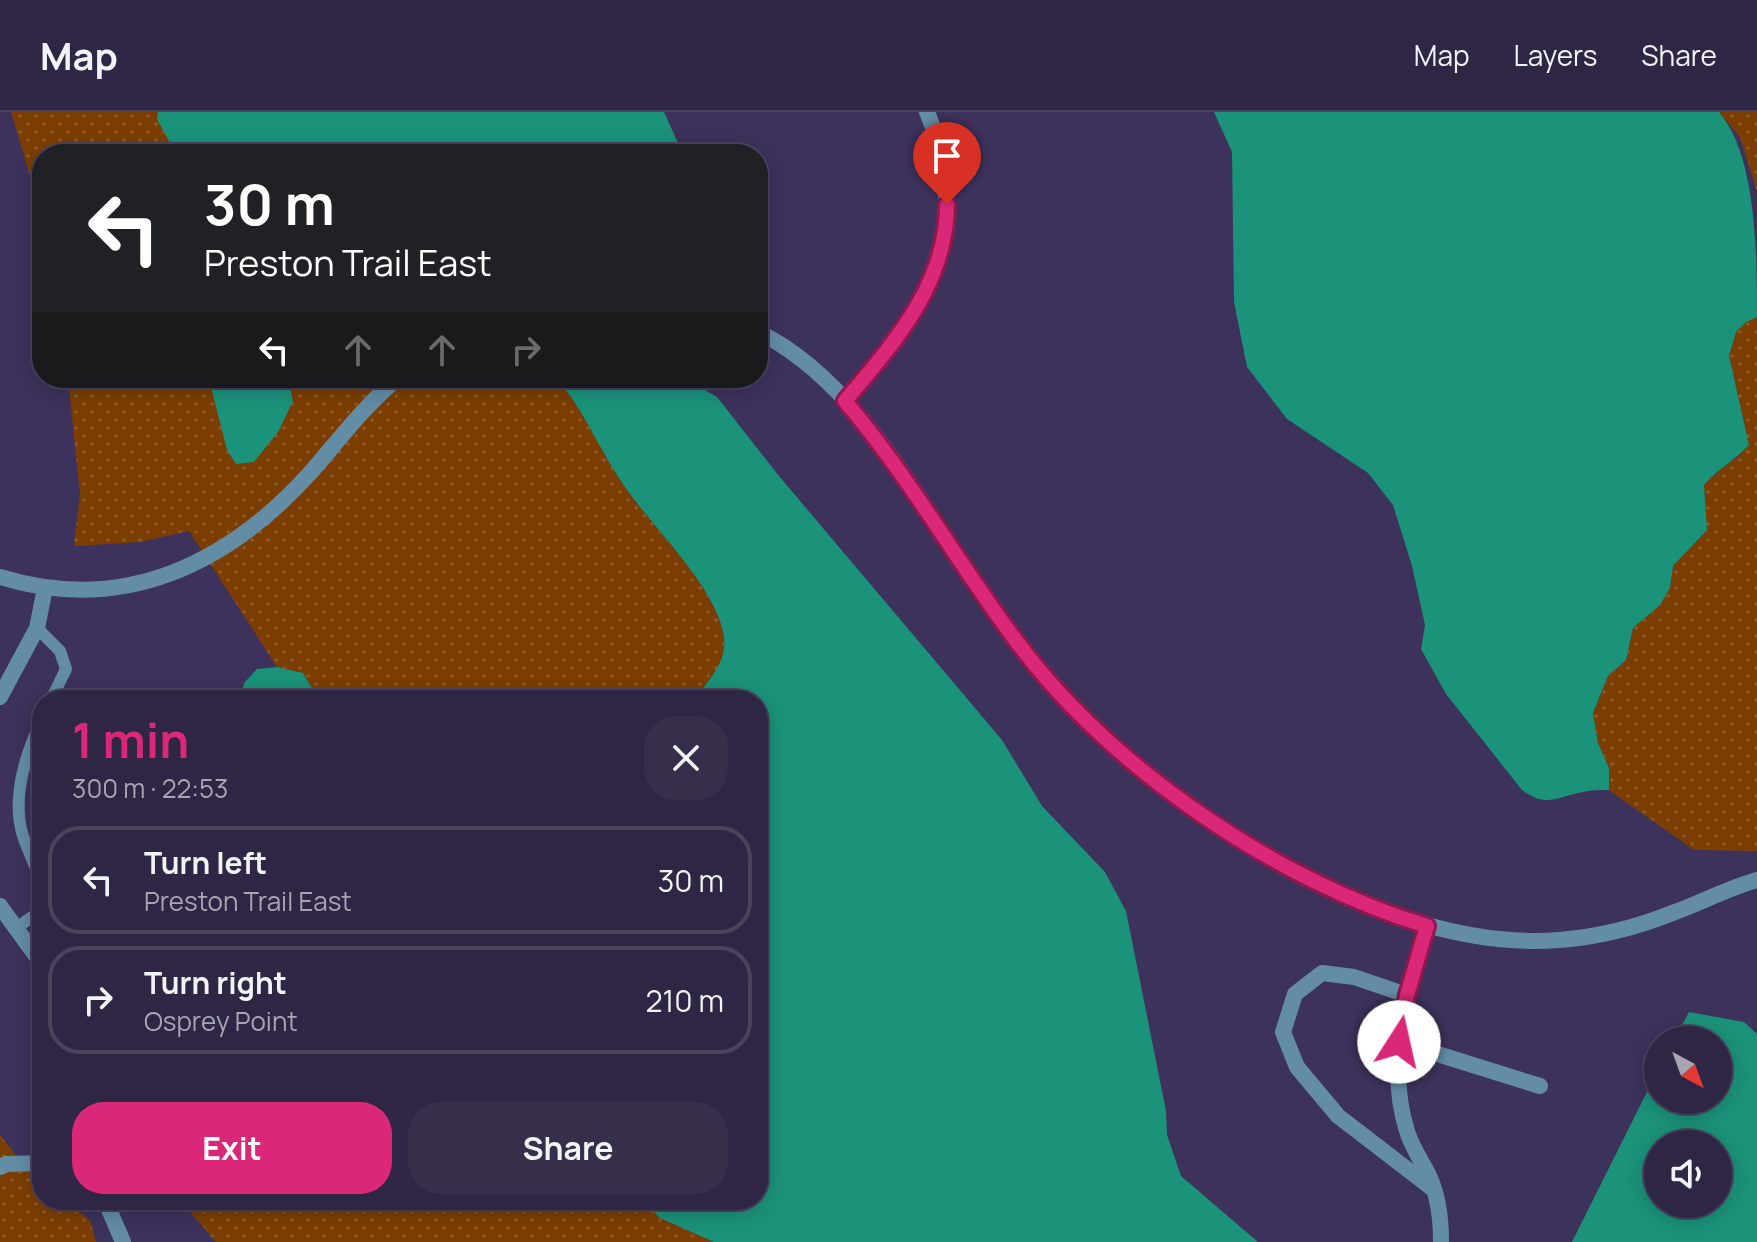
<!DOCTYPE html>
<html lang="en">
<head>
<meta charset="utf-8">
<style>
	:root { --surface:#2e2644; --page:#362e4b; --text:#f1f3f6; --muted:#a7a5b2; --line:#49435d; --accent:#db2777 }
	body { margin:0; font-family:Manrope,sans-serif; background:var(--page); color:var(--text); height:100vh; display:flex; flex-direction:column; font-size:30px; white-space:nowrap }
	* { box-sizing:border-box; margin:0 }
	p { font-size:26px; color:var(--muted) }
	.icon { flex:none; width:44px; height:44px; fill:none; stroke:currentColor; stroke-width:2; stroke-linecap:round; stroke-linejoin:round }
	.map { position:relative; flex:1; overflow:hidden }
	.details { position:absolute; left:32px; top:578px; width:736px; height:520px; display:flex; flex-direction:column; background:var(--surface); border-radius:32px; box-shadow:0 4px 20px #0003,0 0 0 2px var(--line) }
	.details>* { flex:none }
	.hud { position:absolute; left:32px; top:32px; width:736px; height:244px; border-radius:32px; box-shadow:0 4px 20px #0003,0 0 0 2px var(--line); background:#202124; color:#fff; overflow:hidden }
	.needle { width:52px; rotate:139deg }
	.tools { position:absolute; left:1644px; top:914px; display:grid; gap:16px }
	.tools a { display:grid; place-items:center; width:88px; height:88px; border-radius:50%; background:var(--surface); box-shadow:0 4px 20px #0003,0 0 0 2px var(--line); font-size:40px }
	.pin { position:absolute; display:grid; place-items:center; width:68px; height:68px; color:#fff; margin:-82px -34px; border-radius:50% 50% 50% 0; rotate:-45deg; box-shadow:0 0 8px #0007 }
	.pin .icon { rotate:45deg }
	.me { position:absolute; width:88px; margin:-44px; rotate:10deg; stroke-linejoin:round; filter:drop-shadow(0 0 6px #0008) }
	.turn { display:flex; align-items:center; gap:28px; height:168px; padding:0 40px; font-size:36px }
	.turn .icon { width:104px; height:104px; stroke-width:2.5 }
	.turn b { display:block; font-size:56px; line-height:68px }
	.lanes { display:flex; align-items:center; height:76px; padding:0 40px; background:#0003; justify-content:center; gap:40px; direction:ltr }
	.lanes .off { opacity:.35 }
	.round { display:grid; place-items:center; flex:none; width:84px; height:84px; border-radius:32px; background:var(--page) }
	.headline { display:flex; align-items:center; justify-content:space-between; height:136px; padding:0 40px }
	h1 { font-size:48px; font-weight:700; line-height:60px; color:var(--accent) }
	.primary-button { display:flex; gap:16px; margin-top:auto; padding:16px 40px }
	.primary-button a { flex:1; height:92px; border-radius:32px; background:var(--accent); color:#fff; font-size:32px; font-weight:700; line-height:92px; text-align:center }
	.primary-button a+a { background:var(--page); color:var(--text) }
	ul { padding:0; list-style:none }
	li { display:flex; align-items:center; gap:24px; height:108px; margin:0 16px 12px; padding:0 24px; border:4px solid var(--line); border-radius:32px }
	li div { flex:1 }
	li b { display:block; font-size:30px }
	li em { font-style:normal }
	header { display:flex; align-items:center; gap:48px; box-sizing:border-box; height:112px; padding:0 40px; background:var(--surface); border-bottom:2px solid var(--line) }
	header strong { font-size:38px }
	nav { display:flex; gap:44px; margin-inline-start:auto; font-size:28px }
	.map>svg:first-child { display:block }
	.grass { fill:url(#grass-dots) }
	.water { fill:#1b927a; fill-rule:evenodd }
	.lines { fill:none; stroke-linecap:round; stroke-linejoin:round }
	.lane { stroke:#638ca5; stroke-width:12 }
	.street { stroke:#638ca5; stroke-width:16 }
	.route-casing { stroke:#8e194d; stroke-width:20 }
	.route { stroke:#db2777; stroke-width:14 }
</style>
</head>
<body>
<header>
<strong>Map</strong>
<nav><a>Map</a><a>Layers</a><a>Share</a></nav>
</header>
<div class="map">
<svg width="1757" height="1130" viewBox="0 0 1757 1130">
	<defs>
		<pattern id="grass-dots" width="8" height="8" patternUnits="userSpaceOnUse" patternTransform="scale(2)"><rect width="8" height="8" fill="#7c3e00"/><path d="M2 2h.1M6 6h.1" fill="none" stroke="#8e5926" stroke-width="1.8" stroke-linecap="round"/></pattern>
	</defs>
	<rect width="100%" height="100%" fill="#3d325b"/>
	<g class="grass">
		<polygon points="11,0 158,0 158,7 176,42 42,42 42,104"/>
		<polygon points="1719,0 1757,0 1757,79 1740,25"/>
		<path d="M1757 205V739L1694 738 1609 678V656L1598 631 1593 602 1608 564 1626 548 1633 516 1660 493 1670 476 1673 454 1706 418 1704 373C1718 357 1735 349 1749 333L1729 244 1736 220 1746 210Z"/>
		<path d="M68 266H211L210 271 293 289 288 266H556C584 297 598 335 621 369 649 413 717 474 724 525 727 551 708 569 693 588H316V583L303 561 277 555 189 419 140 430 74 434 80 382Z"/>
		<polygon points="0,1023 22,1051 42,1070 42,1088 64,1088 90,1108 96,1130 0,1130"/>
		<polygon points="180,1088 642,1088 661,1106 714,1130 216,1130"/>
	</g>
	<g class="water">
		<polygon points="158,0 664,0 683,42 176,42 157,7"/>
		<path d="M1214 0H1719C1757 44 1757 144 1757 205L1746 210 1736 220 1729 244 1749 333C1735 348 1718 357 1704 373L1707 418 1673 454 1670 476 1660 493 1633 516 1626 548 1608 564 1593 601 1598 631 1609 656V678C1600 678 1591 678 1583 680 1556 685 1547 696 1522 678L1446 582 1421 537 1425 513 1412 454 1393 393 1368 361 1287 307 1247 255 1234 190 1232 40Z"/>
		<polygon points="211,266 288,266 293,289 278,320 254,350 236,352 227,338 210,271"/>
		<path d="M556 266H684L717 285 779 364 1002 628 1042 694 1105 760 1126 799 1166 999 1167 1023 1181 1064 1258 1130H714L660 1106 642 1088H758V588H693C708 569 727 551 724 525 717 474 649 413 621 369 598 335 583 296 556 266Z"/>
		<polygon points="277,555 303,561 316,583 316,588 238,588 245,570 257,557"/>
		<path d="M1689 900 1744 910 1757 922V1130H1572L1658 958V988H1718V928H1674ZM1718 1032V1092H1658V1032Z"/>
	</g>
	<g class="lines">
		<g class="lane">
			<polyline points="37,516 60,539 66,557 51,588"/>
			<path d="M42 607C26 641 11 686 23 724 28 739 36 755 42 771"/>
			<polyline points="16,816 35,803 42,793"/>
		</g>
		<g class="street">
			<path d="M758 220C849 263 913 378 968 459 996 501 1024 542 1059 580 1171 702 1387 842 1559 828 1599 825 1638 815 1675 800 1702 790 1729 776 1757 768"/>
			<path d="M845 289C863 267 885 246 901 222 949 150 961 82 927 0"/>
			<path d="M0 465C124 503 228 452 311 360 339 328 364 294 398 266"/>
			<polyline points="0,585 37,516 45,476"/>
			<polyline points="0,794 42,852"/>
			<path d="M1427 814C1408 881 1385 950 1407 1019 1412 1036 1422 1049 1429 1064 1439 1085 1441 1107 1441 1130"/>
			<polyline points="1407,883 1354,865 1322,861 1295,882 1283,920 1297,955 1338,1004 1433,1077"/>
			<polyline points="1399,930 1540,974"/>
			<polyline points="0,1055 6,1052 42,1051"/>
			<polyline points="105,1088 123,1130"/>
		</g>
	</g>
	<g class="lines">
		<g class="route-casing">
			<path id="route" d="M947 92C947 172 894 231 845 289 908 363 956 448 1014 526 1108 654 1276 769 1427 814L1407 883 1399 930"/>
		</g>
		<use href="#route" class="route"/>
	</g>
</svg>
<div class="tools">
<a><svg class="needle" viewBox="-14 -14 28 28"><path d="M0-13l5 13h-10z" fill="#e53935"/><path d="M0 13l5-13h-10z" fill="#a7a5b2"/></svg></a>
<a><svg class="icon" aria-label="sound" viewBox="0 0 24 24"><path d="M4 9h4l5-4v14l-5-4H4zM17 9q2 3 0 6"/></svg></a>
</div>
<div class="pin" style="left:947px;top:92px;background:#d93025"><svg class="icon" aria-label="arrive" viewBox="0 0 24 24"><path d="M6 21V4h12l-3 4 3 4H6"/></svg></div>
<svg class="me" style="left:1399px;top:930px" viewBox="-20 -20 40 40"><circle r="19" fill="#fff"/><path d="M0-13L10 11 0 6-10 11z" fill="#db2777"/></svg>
<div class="hud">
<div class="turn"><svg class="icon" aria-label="left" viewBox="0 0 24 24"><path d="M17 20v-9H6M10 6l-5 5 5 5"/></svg><div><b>30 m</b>Preston Trail East</div></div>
<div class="lanes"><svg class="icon" aria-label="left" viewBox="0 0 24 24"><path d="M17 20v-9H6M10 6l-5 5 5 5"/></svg><svg class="icon off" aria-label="ahead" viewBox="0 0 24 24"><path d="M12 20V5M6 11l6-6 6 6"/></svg><svg class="icon off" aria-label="ahead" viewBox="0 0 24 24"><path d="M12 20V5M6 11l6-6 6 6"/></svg><svg class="icon off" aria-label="right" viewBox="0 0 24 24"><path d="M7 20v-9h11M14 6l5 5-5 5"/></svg></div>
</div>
<section class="details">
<div class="headline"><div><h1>1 min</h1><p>300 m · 22:53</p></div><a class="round"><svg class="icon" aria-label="close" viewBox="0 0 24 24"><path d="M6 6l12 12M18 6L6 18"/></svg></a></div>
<ul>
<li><svg class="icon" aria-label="left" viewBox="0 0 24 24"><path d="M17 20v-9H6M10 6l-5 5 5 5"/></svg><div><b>Turn left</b><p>Preston Trail East</p></div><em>30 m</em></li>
<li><svg class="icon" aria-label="right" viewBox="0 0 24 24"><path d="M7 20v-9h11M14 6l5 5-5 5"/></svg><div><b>Turn right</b><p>Osprey Point</p></div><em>210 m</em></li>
</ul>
<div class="primary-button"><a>Exit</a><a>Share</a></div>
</section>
</div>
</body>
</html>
